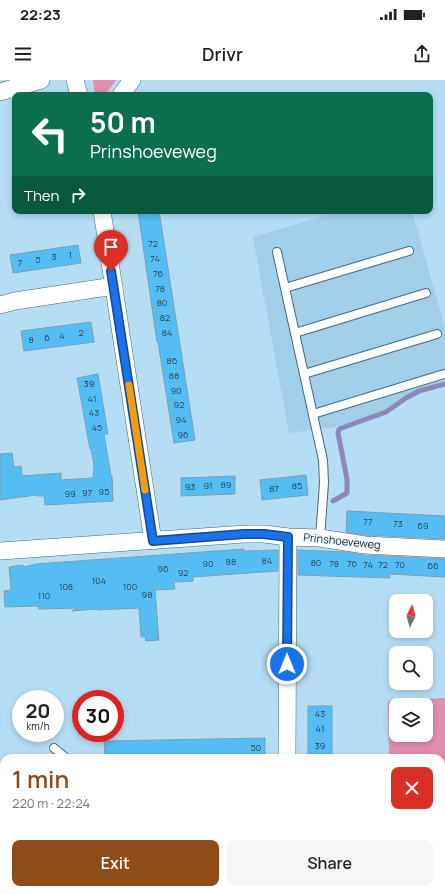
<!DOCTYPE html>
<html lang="en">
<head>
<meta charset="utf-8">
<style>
	:root { --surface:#fff; --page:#f6f6f6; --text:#222; --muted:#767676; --accent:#8e4c19 }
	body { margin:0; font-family:Manrope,sans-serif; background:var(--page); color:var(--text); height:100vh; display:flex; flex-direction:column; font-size:15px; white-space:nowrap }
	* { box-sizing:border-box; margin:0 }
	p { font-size:13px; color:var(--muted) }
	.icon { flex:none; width:22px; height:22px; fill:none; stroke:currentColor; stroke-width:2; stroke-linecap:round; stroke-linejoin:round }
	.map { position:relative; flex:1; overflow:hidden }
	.panel { position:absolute; left:0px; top:674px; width:445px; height:140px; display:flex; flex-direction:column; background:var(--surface); border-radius:12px 12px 0 0; box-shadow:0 2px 6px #0003 }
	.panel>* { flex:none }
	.hud { position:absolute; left:12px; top:12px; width:421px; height:122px; border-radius:8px; box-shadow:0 2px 6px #0003; background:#0b6e4f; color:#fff; overflow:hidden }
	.needle { width:26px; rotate:6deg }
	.controls { position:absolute; left:389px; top:514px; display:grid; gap:8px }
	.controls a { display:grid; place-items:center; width:44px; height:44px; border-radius:8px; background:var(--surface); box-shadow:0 2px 6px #0003; font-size:20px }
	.speed { position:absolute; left:12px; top:610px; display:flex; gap:8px; font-size:20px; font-weight:700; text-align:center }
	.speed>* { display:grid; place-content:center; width:52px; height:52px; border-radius:50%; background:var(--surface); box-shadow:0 2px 6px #0003; line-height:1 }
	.speed small { font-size:10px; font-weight:400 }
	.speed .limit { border:6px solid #d22; background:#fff; color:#111 }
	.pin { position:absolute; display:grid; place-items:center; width:34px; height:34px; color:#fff; margin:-41px -17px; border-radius:50% 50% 50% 0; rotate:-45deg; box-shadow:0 0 4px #0007 }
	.pin .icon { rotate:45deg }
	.me { position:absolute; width:44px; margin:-22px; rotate:0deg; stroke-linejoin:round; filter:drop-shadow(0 0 3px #0008) }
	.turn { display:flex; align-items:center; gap:14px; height:84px; padding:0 12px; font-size:18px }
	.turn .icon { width:52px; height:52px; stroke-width:2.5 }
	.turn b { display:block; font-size:28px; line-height:34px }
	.then { display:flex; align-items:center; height:38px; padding:0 12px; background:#0003; gap:8px; font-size:15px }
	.round { display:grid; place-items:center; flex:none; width:42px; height:42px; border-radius:8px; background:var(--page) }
	.head { display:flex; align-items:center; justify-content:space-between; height:68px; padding:0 12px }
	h1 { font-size:24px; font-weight:600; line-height:30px; color:var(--accent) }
	.button { display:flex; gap:8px; margin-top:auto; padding:8px 12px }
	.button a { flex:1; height:46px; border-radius:8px; background:var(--accent); color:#fff; font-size:16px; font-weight:600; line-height:46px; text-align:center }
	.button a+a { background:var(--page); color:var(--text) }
	.status { display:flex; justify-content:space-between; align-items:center; height:28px; padding:0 20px; background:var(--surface); direction:ltr }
	.status svg { height:11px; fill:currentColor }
	header { display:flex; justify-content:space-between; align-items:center; height:52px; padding:0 12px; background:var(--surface); font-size:18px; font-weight:600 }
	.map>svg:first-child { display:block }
	.built { fill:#a1cfe9 }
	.green { fill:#e28eb0; fill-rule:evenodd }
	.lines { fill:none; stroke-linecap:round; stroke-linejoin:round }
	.stream { stroke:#8d87ba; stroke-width:5 }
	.building { fill:#55bdf3; stroke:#7ba1b6 }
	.service-casing { stroke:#45697d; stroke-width:10 }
	.minor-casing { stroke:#45697d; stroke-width:18 }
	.service { stroke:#fff; stroke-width:8 }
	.minor { stroke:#fff; stroke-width:17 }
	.route-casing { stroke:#114b97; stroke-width:10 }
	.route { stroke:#1a73e8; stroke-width:7 }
	.slow { stroke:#f59e0b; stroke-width:7 }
	.labels { text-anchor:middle; stroke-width:3; stroke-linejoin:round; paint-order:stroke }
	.number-label { font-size:9px; fill:#22475b }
	.street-label { font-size:11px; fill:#112028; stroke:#f0f8fd }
</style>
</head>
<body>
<div class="status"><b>22:23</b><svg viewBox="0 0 49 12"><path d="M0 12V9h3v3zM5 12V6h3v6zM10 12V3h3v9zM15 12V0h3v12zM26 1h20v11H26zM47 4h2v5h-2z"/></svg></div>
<header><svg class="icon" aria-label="menu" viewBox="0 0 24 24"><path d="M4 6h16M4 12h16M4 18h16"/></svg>Drivr<svg class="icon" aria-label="share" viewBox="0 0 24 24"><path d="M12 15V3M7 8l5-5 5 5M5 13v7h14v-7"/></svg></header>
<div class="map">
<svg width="445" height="814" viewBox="0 0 445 814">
	<rect width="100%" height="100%" fill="#b5ddf4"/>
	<polygon class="built" points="341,131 412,131 445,248 445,299 401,324 370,338 334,347 289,353 253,157"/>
	<g class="green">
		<polygon points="93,0 116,0 105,15 95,15"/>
		<path d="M445 618V729H441V678H389L388 621ZM396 625H426V655H396Z"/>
	</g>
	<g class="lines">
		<polyline class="stream" points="333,421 347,413 347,399 338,353 339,349 386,332 406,318 419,311 445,304"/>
	</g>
	<g class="building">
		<polygon points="138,131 159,131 195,360 174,363 158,262 157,262"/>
		<polygon points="78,165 81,183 13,193 10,175"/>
		<polygon points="91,242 94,262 24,271 21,251"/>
		<polygon points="98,294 108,354 104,354 111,396 112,396 113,421 45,425 44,416 37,416 36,415 0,420 0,374 12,373 14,387 21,386 22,396 61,393 61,400 93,398 94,385 91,369 90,369 77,298"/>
		<polygon points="306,395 308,415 262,420 260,400"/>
		<polygon points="235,396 235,414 181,416 181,398"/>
		<polygon points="347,431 445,436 445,459 366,455 346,452"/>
		<polygon points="244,469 244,471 278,470 278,491 193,497 193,501 174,502 175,509 155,510 159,560 146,561 145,557 141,557 139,528 98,530 98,529 72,531 77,528 39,529 38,526 5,527 4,511 11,510 9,487 23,485 23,487 36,484"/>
		<polygon points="298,470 345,472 364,475 445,479 445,497 390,494 390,498 298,495"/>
		<rect x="308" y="626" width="24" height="52"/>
		<polygon points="265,658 265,678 105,678 104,661"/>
	</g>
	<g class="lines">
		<g class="service-casing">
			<g id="service">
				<polyline points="277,172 323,380 324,403 320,458"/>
				<polyline points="285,208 409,171"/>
				<polyline points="295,253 426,213"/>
				<polyline points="304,294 437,254"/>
				<polyline points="313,334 444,294"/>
				<polyline points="54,668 66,678"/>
			</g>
		</g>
		<g class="minor-casing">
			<g id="minor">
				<polyline points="75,0 79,15"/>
				<polyline points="0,12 41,0"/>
				<polyline points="121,15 132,0"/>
				<polyline points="102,131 153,461"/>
				<polyline points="0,225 15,221 114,206"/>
				<polyline points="0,471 245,454 264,454 288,457 320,458 365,465 445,469"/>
				<polyline points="287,678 288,457"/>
				<polyline points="290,810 290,814"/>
				<polyline points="106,814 106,810"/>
			</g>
		</g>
		<use href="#service" class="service"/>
		<use href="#minor" class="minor"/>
	</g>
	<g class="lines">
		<g class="route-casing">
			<polyline id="route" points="111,191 153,461 244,454 264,454 288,457 287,584"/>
		</g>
		<use href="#route" class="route"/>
		<polyline class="slow" points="129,305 145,410"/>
	</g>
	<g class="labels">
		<g class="number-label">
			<text x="153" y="167">72</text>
			<text x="70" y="178">1</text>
			<text x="54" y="180">3</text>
			<text x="155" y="182">74</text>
			<text x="38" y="183">5</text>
			<text x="20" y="186">7</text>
			<text x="158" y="197">76</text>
			<text x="160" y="212">78</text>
			<text x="162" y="226">80</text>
			<text x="165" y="241">82</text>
			<text x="81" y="256">2</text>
			<text x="167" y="256">84</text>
			<text x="62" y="259">4</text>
			<text x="47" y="261">6</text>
			<text x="31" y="263">8</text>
			<text x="172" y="284">86</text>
			<text x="174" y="299">88</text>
			<text x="89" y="307">39</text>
			<text x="176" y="314">90</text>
			<text x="92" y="322">41</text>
			<text x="179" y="328">92</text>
			<text x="94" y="336">43</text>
			<text x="181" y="343">94</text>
			<text x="97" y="351">45</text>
			<text x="183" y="358">96</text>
			<text x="226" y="408">89</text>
			<text x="208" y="409">91</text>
			<text x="297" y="409">85</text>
			<text x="190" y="410">93</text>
			<text x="274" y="412">87</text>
			<text x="104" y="415">95</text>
			<text x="87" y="416">97</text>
			<text x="70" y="417">99</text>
			<text x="368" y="445">77</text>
			<text x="398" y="447">73</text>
			<text x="423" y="449">69</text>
			<text x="267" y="484">84</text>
			<text x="231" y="485">88</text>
			<text x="316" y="486">80</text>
			<text x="208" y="487">90</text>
			<text x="334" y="487">78</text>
			<text x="352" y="487">76</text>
			<text x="368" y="488">74</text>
			<text x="383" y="488">72</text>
			<text x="400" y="488">70</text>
			<text x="433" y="489">66</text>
			<text x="163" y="492">96</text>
			<text x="183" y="496">92</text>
			<text x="99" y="504">104</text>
			<text x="66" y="510">108</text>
			<text x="130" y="510">100</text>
			<text x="147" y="518">98</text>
			<text x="44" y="519">110</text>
			<text x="320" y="637">43</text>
			<text x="320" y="652">41</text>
			<text x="320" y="669">39</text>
			<text x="256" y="671">50</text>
		</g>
		<g class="street-label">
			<text transform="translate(342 461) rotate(6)" y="4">Prinshoeveweg</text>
		</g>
	</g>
</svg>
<div class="controls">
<a><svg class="needle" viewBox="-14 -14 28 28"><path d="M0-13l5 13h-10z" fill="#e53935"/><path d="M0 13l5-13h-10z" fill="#767676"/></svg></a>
<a><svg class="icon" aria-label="search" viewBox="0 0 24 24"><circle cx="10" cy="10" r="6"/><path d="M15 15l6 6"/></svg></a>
<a><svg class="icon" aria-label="layers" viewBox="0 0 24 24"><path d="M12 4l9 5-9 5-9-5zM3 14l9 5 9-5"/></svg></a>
</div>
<div class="speed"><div>20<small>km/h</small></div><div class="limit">30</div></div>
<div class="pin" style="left:111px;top:191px;background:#d93025"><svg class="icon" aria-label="arrive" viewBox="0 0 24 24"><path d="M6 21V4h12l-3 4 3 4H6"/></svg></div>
<svg class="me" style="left:287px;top:584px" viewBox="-20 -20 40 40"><circle r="17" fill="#1a73e8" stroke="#fff" stroke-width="3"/><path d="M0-11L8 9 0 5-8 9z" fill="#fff"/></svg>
<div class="hud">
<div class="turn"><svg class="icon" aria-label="left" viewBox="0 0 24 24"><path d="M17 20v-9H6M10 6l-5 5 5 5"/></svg><div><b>50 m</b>Prinshoeveweg</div></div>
<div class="then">Then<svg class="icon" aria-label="right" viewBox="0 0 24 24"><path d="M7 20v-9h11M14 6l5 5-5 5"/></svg></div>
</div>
<section class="panel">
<div class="head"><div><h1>1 min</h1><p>220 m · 22:24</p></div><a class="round" style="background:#d93025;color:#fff"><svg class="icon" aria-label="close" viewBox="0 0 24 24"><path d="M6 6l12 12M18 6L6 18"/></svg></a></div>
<div class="button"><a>Exit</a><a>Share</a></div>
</section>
</div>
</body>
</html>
